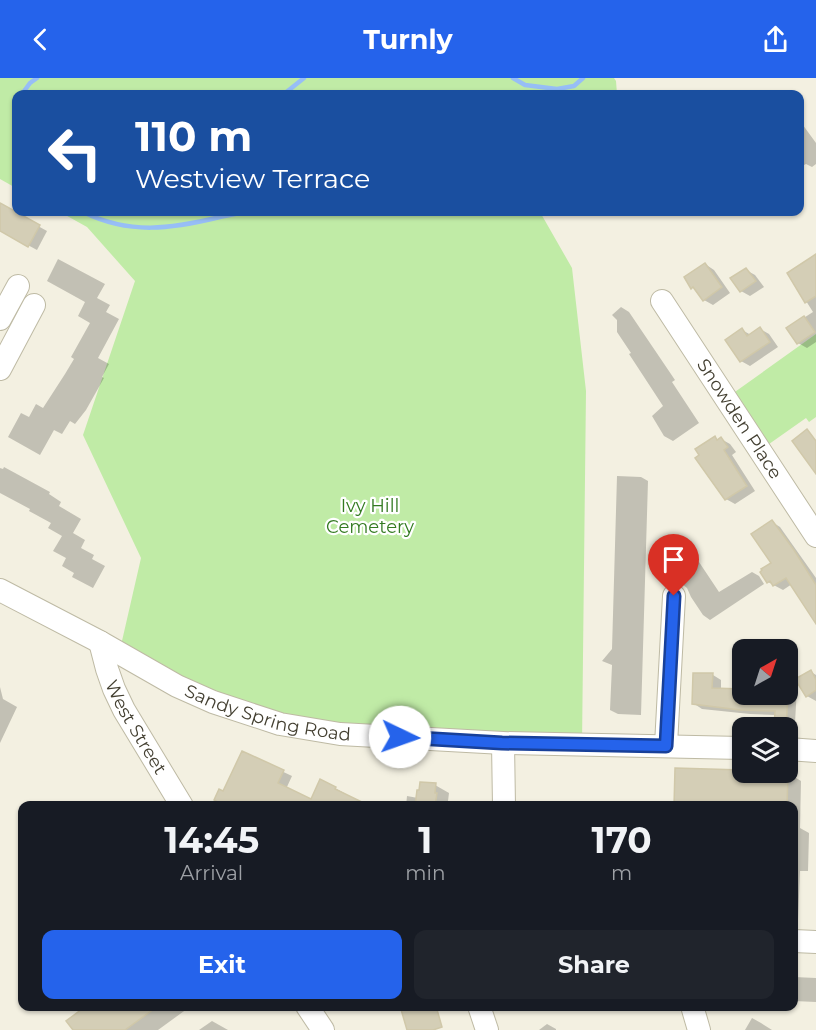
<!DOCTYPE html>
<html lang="en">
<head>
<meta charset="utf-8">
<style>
	:root { --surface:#171b24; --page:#20242c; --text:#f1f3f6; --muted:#9ea1a6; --accent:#2563eb }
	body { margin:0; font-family:Montserrat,sans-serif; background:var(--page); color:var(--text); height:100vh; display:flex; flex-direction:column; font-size:22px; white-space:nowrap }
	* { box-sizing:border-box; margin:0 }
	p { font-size:20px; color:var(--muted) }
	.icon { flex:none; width:33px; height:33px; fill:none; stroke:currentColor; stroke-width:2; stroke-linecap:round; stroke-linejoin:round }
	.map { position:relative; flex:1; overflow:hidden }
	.side { position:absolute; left:18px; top:723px; width:780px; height:210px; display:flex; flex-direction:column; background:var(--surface); border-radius:12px; box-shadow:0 2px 4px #0004 }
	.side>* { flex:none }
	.guide { position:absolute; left:12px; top:12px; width:792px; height:126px; border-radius:12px; box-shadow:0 2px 4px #0004; background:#1a4fa0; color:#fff; overflow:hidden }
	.needle { width:39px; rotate:39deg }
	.fabs { position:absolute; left:732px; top:561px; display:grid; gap:12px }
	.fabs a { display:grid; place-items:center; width:66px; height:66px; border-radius:12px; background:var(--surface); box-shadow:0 2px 4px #0004; font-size:30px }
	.pin { position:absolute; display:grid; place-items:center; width:51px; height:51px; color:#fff; margin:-62px -26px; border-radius:50% 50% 50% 0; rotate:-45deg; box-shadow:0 0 6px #0007 }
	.pin .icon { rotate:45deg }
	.me { position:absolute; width:66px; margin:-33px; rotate:93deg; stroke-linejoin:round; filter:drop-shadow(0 0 4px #0008) }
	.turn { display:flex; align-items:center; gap:21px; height:126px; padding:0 24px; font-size:27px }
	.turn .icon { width:78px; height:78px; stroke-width:2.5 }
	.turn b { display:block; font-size:42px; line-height:51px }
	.eta { display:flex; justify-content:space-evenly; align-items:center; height:102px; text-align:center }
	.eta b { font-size:36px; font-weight:700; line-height:42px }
	.primary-button { display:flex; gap:12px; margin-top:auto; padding:12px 24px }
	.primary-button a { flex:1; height:69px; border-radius:12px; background:var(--accent); color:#fff; font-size:24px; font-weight:700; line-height:69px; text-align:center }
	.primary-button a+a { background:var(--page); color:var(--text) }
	header { display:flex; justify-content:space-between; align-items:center; height:78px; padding:0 24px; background:var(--accent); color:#fff; font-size:27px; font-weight:700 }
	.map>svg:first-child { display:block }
	.green { fill:#c0eba6 }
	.shadow { fill:#0003 }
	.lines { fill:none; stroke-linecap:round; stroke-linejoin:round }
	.stream { stroke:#97bef6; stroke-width:4.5 }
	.building { fill:#d4ceb6; stroke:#d0c8a9; stroke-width:1.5 }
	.minor-casing { stroke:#bebaa4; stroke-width:24 }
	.minor { stroke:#fff; stroke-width:22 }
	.route-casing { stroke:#184099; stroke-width:15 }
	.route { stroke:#2563eb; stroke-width:10 }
	.labels { text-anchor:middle; stroke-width:4.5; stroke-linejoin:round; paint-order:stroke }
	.street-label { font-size:18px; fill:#444032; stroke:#fff }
	.park-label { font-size:18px; fill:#337a21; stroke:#fff }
</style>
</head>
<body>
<header><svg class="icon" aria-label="back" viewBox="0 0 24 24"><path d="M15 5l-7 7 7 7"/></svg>Turnly<svg class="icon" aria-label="share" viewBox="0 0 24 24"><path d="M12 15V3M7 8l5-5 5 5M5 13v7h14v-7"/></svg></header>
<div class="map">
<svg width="816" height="952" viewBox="0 0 816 952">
	<rect width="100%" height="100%" fill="#f3f0e1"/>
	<g class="green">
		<polygon points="0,0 614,0 616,3 617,16 16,16 16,110 0,101"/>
		<polygon points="60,134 540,134 572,190 586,313 582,666 458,663 235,632 119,576 141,480 83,357 135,203 87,149"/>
		<polygon points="816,256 816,339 809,344 806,340 759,373 725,321"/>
	</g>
	<g class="shadow">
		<polygon points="800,43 816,65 816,86 812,89 806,86 802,88 800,86"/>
		<polygon points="0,127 47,153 37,172 0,152"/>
		<polygon points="58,181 105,206 97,220 110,227 106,234 119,241 98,280 109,286 102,299 104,300 86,332 75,346 70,343 62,356 54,352 40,377 8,359 21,335 29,339 36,326 43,330 65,296 74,281 71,279 90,245 78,238 85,224 47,203"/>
		<polygon points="816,181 816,264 807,270 798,265 788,250 813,234 789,196"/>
		<polygon points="705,186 714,192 730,215 713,227 704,222 698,213 692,209"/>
		<polygon points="746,192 755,197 764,209 750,218 741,213"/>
		<polygon points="621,229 629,234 675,302 672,304 699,345 673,363 664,358 652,338 663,328 629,276 631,275 617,254 617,242 612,237"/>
		<polygon points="760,251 769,256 778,269 750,288 741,283 742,252 751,257"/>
		<polygon points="715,360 719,363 721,361 730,366 736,374 732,377 755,413 735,426 726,421 697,380"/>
		<polygon points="4,389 50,414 49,416 61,424 59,428 81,441 73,455 85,462 81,470 94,477 92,481 105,488 93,510 72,499 74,495 62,488 66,480 53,473 62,458 48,450 51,445 29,433 30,431 0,415 0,390 3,391"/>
		<polygon points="617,398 641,399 648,403 641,637 618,636 610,632 612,587 602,583 612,571"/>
		<polygon points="772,444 780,449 816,500 816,543 792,506 783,512 768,504 773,485"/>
		<polygon points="679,462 687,466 719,514 752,494 759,498 764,506 710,542 703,537 691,519 687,510 681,505 661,474"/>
		<polygon points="811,594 816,597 816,623 807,618"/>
		<polygon points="713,597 721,602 721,612 742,612 742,616 788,616 788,604 797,609 794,663 788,664 788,650 776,650 776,637 750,636 702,631 693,625"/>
		<polygon points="0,609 3,621 17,629 0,665"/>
		<polygon points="243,675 292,698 286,711 312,723 321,703 335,710 344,715 343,717 360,726 360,728 226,728 216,722 220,713 224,715"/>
		<polygon points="676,692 788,695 801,703 800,750 809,755 808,793 800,793 798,842 794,842 794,728 675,728"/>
		<polygon points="435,707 449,715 448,723 450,724 449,728 406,728 407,718 418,720"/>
		<polygon points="794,899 816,900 816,924 794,923"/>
		<polygon points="89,928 191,928 158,952 75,952"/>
		<polygon points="570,928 608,928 608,932 575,931"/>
		<polygon points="752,940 761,945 772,952 745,952"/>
		<polygon points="212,943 228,952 199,952"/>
		<polygon points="547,946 556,951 556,952 539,952"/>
	</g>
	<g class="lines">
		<g class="stream">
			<polyline points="513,0 525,7 557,11 574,8 583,0"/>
			<polyline points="22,16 30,5 37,0"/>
			<polyline points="284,16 304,0"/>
			<path d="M83 134C130 157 171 151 220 139 228 137 236 136 243 134"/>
		</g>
	</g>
	<g class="building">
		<polygon points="0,125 40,147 28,169 0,153"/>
		<polygon points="816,176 816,218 805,225 787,195"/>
		<polygon points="705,185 722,209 703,223 693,209 691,211 684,199"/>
		<polygon points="746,190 756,203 740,214 730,200"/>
		<polygon points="804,238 815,254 797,266 786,250"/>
		<polygon points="760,249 770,264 740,284 725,262 742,250 747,258"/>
		<polygon points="807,351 816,363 816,396 792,363"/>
		<polygon points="715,358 717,362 721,359 728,369 724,372 747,408 725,422 695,380 699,377 695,371"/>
		<polygon points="772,442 794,472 816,507 816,546 786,500 773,508 770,503 767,505 760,494 762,492 761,491 771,485 751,456"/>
		<polygon points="811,592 816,602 816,612 806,619 795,601"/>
		<polygon points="693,595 713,595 712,610 742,611 742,616 788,616 786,650 774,650 775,633 740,632 692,626"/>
		<polygon points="242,673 284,692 278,705 311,721 320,701 336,709 335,711 370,728 225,728 214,722 219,711 223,713"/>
		<polygon points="675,690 742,692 742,694 788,694 787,728 674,728"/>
		<polygon points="420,704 436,705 435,715 437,715 435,728 415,728 417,712 419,712"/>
		<polygon points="86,928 158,928 125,952 73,952 66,943"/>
		<polygon points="400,928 436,928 442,949 433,952 407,952"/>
	</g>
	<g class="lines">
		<g class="minor-casing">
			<g id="minor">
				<path id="s1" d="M662 223 816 458"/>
				<polyline points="0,241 18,208"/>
				<polyline points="0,291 34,227"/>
				<path id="s2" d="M0 512 100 564 177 608 213 624 280 646 340 656 503 665 742 670"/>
				<path id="s3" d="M100 564 107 591 114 611 124 632 182 728"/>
				<polyline points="503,665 504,728"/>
				<polyline points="666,667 674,518"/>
				<polyline points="788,671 816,673"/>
				<polyline points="794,863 816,864"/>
				<polyline points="307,928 323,952"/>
				<polyline points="479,928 487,952"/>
				<polyline points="692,928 699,952"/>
			</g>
		</g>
		<use href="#minor" class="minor"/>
	</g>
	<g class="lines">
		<g class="route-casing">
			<polyline id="route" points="400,659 502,665 666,668 674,518"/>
		</g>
		<use href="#route" class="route"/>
	</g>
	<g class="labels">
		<g class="street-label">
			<text dy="6" stroke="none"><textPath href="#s1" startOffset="141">Snowden Place</textPath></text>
			<text dy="6" stroke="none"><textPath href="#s2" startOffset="297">Sandy Spring Road</textPath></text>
			<text dy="6" stroke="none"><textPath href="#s3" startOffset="93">West Street</textPath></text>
		</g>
		<g class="park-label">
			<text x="370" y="434">Ivy Hill<tspan x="370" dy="21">Cemetery</tspan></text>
		</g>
	</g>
</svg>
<div class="fabs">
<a><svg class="needle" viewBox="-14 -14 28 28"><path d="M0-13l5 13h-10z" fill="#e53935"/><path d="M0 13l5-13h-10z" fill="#9ea1a6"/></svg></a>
<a><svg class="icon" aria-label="layers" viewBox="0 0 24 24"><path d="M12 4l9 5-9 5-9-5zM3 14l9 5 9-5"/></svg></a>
</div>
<div class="pin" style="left:674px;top:518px;background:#d93025"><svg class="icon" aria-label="arrive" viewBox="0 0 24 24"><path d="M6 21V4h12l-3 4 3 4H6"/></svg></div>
<svg class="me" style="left:400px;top:659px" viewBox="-20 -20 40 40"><circle r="19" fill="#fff"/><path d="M0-13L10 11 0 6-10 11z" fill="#2563eb"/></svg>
<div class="guide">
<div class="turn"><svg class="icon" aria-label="left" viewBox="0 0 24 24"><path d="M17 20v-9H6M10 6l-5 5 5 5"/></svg><div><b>110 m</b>Westview Terrace</div></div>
</div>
<section class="side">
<div class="eta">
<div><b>14:45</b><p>Arrival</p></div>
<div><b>1</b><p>min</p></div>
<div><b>170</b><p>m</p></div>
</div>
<div class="primary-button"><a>Exit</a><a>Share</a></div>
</section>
</div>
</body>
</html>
